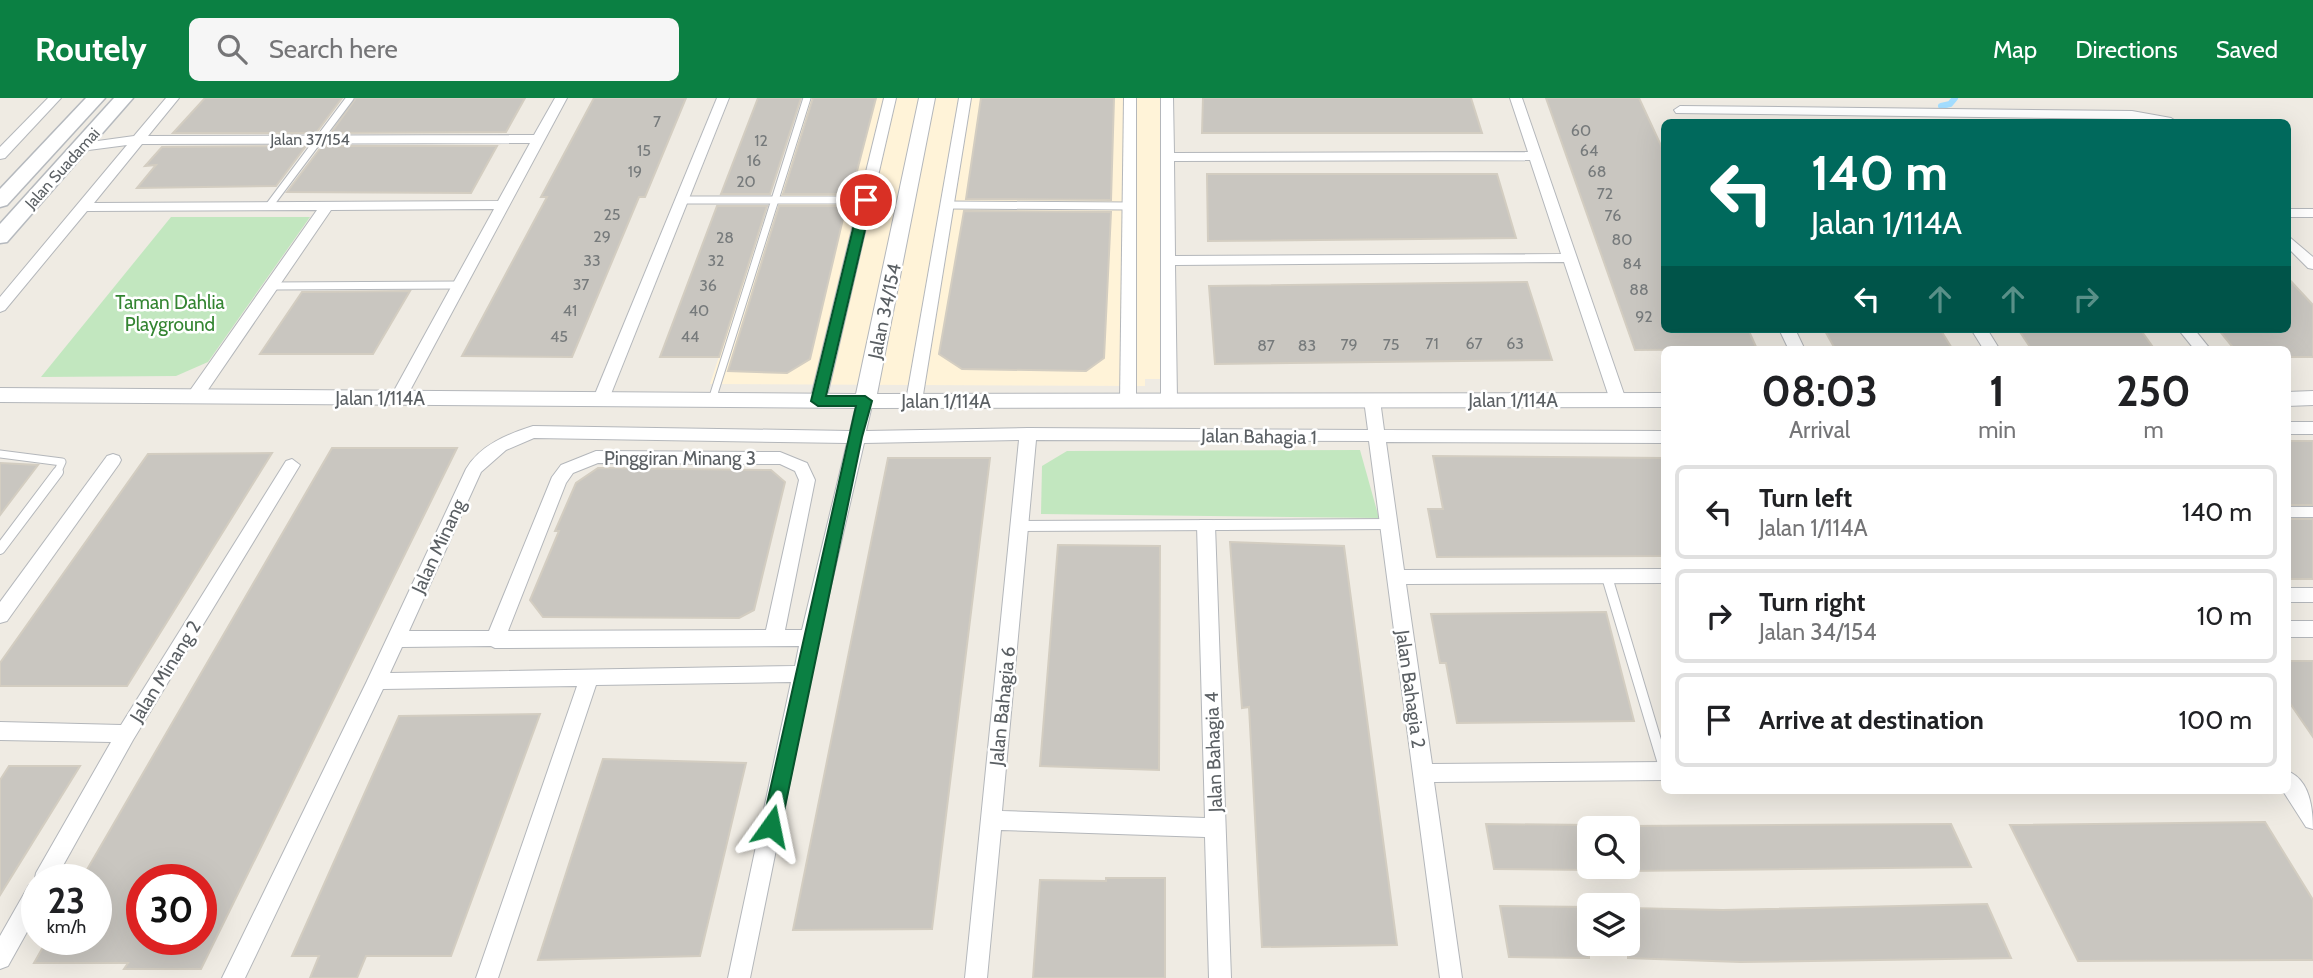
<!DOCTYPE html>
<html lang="en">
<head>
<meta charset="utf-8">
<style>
	:root { --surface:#fff; --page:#f6f6f6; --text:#202124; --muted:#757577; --line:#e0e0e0; --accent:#0b8043 }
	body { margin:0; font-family:Cabin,sans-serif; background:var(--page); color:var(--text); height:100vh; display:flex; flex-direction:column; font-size:26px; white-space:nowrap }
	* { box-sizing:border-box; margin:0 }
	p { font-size:23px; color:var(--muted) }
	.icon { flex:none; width:38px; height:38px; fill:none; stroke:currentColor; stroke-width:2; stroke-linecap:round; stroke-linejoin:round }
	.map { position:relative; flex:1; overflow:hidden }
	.side { position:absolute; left:1661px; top:248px; width:630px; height:448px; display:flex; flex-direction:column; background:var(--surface); border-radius:10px; box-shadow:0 7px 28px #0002 }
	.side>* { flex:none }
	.guide { position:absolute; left:1661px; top:21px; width:630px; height:214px; border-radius:10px; box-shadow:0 7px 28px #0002; background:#00695c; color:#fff; overflow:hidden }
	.buttons { position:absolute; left:1577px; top:718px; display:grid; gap:14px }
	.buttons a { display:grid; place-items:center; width:63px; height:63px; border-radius:10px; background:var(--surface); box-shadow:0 7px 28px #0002; font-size:35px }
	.speed { position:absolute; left:21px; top:766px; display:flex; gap:14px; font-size:35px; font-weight:700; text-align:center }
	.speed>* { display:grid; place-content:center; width:91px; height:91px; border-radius:50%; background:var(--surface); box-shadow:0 7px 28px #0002; line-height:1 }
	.speed small { font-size:18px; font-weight:400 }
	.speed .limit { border:10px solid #d22; background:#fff; color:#111 }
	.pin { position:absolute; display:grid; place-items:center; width:60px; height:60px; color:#fff; margin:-30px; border:4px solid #fff; border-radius:50%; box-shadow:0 2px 7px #0007 }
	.me { position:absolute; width:77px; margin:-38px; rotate:12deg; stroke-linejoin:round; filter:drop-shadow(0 0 5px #0008) }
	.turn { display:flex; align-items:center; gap:24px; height:147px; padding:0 35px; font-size:32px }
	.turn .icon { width:91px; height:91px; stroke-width:2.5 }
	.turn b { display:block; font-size:49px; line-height:60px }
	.lanes { display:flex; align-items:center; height:66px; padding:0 35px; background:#0003; justify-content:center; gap:35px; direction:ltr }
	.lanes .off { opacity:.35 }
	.eta { display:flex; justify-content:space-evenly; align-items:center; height:119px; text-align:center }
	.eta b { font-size:42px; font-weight:800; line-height:49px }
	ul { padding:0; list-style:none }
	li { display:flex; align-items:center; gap:21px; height:94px; margin:0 14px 10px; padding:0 21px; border:4px solid var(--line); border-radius:10px }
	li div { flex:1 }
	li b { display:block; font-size:26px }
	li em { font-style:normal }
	header { display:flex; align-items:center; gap:42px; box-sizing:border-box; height:98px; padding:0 35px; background:var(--accent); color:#fff }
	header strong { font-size:33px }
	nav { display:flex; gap:38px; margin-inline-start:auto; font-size:24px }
	.search { width:490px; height:63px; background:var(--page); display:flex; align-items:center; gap:18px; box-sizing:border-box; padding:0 24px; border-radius:10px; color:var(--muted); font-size:26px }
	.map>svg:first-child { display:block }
	.commercial { fill:#fff3d8 }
	.green { fill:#c2e7bf }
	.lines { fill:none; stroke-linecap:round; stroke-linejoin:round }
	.stream { stroke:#a3ddff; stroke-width:6 }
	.building { fill:#c9c6c0; stroke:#d3cdc1; stroke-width:2; fill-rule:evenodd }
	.service-far1-casing { stroke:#b4b7bb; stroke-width:9 }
	.service-casing { stroke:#b4b7bb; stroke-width:12 }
	.minor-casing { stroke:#b4b7bb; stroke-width:2 }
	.tertiary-casing { stroke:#b4b7bb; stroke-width:2 }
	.secondary-casing { stroke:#b5b9be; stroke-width:3 }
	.service-far1 { stroke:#fff; stroke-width:7 }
	.service { stroke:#fff; stroke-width:10 }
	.minor { fill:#fff; fill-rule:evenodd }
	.tertiary { fill:#fff; fill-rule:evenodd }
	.secondary { fill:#fff; fill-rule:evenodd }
	.route { fill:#0b8043; stroke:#07532c; stroke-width:2 }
	.labels { text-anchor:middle; stroke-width:5; stroke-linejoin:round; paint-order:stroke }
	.number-label { font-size:16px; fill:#767a7b }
	.far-street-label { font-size:16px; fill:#5b6064; stroke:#fff }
	.park-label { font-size:19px; fill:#348532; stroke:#fff }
	.street-label { font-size:19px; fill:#5b6064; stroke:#fff }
</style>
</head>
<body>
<header>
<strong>Routely</strong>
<div class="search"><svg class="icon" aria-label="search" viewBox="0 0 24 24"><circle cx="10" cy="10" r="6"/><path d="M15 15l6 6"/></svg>Search here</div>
<nav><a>Map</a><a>Directions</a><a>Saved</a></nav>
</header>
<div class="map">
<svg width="2313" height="880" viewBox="0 0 2313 880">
	<rect width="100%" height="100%" fill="#efebe3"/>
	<polygon class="commercial" points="804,0 1161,0 1167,281 1145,281 1145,288 710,286"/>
	<g class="green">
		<polygon points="171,119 310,119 208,264 176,278 41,279"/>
		<polygon points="1360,352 1379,420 1041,416 1042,368 1067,353"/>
	</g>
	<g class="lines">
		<polyline class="stream" points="1941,8 1950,6 1955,0"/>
	</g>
	<g class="building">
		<polygon points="205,0 342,0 316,35 173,35"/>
		<polygon points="356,0 525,0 506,34 331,35"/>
		<polygon points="594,0 686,0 645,99 639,99 572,259 462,258 547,99 541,99"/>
		<polygon points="758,0 801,0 770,96 721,96"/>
		<polygon points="813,0 876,0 851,96 783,96"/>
		<polygon points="981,0 1114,0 1111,102 966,101"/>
		<polygon points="1203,0 1471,0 1482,35 1202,35"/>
		<polygon points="1546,0 1639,0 1664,54 1664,231 1748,231 1757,251 1635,252"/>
		<polygon points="306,48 276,88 137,90 156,67 145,68 162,49"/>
		<polygon points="322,48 497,48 471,95 287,94"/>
		<polygon points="1207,76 1497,76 1516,140 1208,143"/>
		<polygon points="717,108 767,108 719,259 660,259"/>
		<polygon points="779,108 846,108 810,261 787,275 728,273"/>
		<polygon points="964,113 1111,114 1104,260 1086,273 962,271 939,256"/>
		<polygon points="2287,179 2313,207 2313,259 2287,259 2287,252 2235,252 2218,231 2287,231"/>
		<polygon points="1527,184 1552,262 1215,266 1209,188"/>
		<polygon points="410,193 373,256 260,256 302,194"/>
		<polygon points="1824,231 1940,231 1953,252 1834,249"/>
		<polygon points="2018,231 2140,231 2155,252 2032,252"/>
		<rect x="2287" y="343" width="26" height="64"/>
		<path d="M332 350H457L201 871H124L128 865H34L47 842H96V782H81ZM142 782H201V842H142Z"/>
		<polygon points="272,355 127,588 0,588 0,565 148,356"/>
		<polygon points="1433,358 1664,360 1664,458 1437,459 1428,411 1443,411"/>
		<polygon points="888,360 990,360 932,831 793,832"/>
		<polygon points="0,365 38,367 0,417"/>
		<polygon points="598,370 771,372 785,384 754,512 739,520 543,519 530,502 559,433 555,433 576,385"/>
		<rect x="2287" y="421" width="26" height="60"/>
		<polygon points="1230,444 1344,448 1397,847 1262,849 1249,609 1242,610"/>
		<polygon points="1058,447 1160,448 1159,672 1040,668"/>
		<polygon points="1606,514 1634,623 1457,625 1446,565 1440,565 1431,516"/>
		<polygon points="2287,563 2313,563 2313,639 2287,601"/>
		<polygon points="540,616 451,858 366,858 357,880 310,880 319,858 292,858 399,618"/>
		<polygon points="603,661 746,665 700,858 538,862"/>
		<polygon points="9,668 80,668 0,797 0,682"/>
		<polygon points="2265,724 2313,802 2313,862 2078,863 2010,727"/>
		<polygon points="1486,726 1589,727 1589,772 1494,771"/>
		<polygon points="1951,726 1971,769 1628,773 1628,728"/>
		<polygon points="1106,780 1165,780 1165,880 1033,880 1040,782 1106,783"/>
		<polygon points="1987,806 2011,860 1740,864 1628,860 1628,810 1723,812"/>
		<polygon points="1500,808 1589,809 1589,860 1509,859"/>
	</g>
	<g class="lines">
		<g class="service-far1-casing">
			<g id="service-far1">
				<polyline points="681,102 866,102"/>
				<polyline points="949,107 1129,108"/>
				<polyline points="269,108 350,0"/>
				<polyline points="272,188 459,187"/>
				<polyline points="712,302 807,0"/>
				<polyline points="0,356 62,364 57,375"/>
			</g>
		</g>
		<g class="service-casing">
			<g id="service">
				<polyline points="2287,414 2313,414"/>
				<polyline points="1019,428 1389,426"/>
				<polyline points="0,451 58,374"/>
				<polyline points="1607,479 1664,669"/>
			</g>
		</g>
		<g class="minor-casing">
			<g id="minor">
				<polygon points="48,0 61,0 5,60 0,61 0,49"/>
				<path d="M166 0H179L148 38 534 37 555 0H567L406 300 398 306 390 300 494 111 331 112 201 302H189L187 298 189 294 317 112 87 113 5 212 0 214V199L127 47 81 53 75 49 76 46 134 38ZM530 45 498 103 94 105 142 46Z"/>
				<polygon points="717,0 729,0 609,301 607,305 595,305 593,301"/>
				<polygon points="884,0 896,0 826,303 818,309 810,303"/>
				<polygon points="959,0 971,0 922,303 914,309 906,303"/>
				<polygon points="1124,0 1136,0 1136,303 1128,309 1120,303"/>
				<path d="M1161 0H1173L1174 55 1528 54 1510 0H1522L1626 302 1624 306H1612L1610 302 1564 164 1175 167 1177 302 1175 306H1163L1161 302ZM1530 62 1561 156 1175 158 1174 63Z"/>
				<polygon points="1680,8 2132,13 2171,20 2177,24 2153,24 2132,21 1676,15 1674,12"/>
				<rect x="2287" y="111" width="26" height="8"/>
				<polygon points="2287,137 2313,159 2313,171 2308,170 2287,149"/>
				<polygon points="1779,231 1795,231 1805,252 1789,252"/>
				<polygon points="1971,231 1987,231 2000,252 1984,252"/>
				<polygon points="2178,231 2194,231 2211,252 2195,252"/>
				<path d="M1372 296 1380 302 1384 332 1664 333V345L1386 344 1404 472 1664 471V485L1406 486 1432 666 1664 664V682L1434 684 1462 880H1440L1369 343 1036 342 1002 713 1205 720 1197 427 1200 422H1212L1215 427 1231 880H1209L1205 739 1001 732 987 880H965L1019 342 864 345 819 540 750 880H728L791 584 596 587 498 880H476L577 588 383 591 245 880H222L367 583 466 371C480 347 508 336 533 328L850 333 857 303 865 297 873 303 866 333 1028 330 1368 332 1364 302ZM534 340 847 345 802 532H785L815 382 807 365 780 354 596 353 561 367 552 379 489 533H409L481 374 506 352ZM598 365 780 366 795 373 799 382 766 532 508 533 566 385 573 375ZM491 548 495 550 799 548 795 568 390 575 402 549Z"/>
				<rect x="2287" y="324" width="26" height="12"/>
				<polygon points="113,356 119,358 121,362 119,366 7,523 0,525 0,504 107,358"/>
				<polygon points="292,361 300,367 133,642 55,782 37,782 37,816 8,868 0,871 0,838 29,787 34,785 36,775 111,644 0,642 0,624 121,627 286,363"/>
				<rect x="2287" y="490" width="26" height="14"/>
				<rect x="2287" y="523" width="26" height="16"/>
				<path d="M2287 673C2310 681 2313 711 2313 731L2306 729 2283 693H2287Z"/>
			</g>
		</g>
		<g class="tertiary-casing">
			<g id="tertiary">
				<polygon points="919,0 935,0 877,296 1664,295 1664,309 865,310 0,304 0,290 856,296"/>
				<polygon points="2313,293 2313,307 2287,308 2287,294"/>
			</g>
		</g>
		<g class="secondary-casing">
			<g id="secondary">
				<polygon points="86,0 105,0 7,107 0,109 0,91"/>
				<polygon points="114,0 133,0 7,144 0,145 0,126"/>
			</g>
		</g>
		<use href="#service-far1" class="service-far1"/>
		<use href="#service" class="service"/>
		<use href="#minor" class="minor"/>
		<use href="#tertiary" class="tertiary"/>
		<use href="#secondary" class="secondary"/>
	</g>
	<polygon class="route" points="866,98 872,102 826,298 865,298 872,303 862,339 781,728 778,734 771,736 764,734 762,728 856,308 818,308 811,303 860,102"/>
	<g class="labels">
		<g class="number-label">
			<text x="657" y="29">7</text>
			<text x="1581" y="38">60</text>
			<text x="761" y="48">12</text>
			<text x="644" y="58">15</text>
			<text x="1589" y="58">64</text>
			<text x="754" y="68">16</text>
			<text x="635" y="79">19</text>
			<text x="1597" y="79">68</text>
			<text x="746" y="89">20</text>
			<text x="1605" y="101">72</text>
			<text x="612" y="122">25</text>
			<text x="1613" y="123">76</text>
			<text x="602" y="144">29</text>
			<text x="725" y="145">28</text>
			<text x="1622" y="147">80</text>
			<text x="592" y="168">33</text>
			<text x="716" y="168">32</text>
			<text x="1632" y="171">84</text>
			<text x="581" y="192">37</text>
			<text x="708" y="193">36</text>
			<text x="1639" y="197">88</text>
			<text x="570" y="218">41</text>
			<text x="699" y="218">40</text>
			<text x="1644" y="224">92</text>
			<text x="559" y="244">45</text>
			<text x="690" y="244">44</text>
			<text x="1432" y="251">71</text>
			<text x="1474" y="251">67</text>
			<text x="1515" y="251">63</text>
			<text x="1349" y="252">79</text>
			<text x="1391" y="252">75</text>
			<text x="1266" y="253">87</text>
			<text x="1307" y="253">83</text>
		</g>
		<g class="far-street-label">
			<text x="310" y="47">Jalan 37/154</text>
			<text transform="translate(62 70) rotate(-48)" y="6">Jalan Suadamai</text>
		</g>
		<g class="park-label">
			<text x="170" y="211">Taman Dahlia<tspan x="170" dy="22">Playground</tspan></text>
		</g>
		<g class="street-label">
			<text transform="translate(884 213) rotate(-78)" y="7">Jalan 34/154</text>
			<text x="380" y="307">Jalan 1/114A</text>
			<text x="1513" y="309">Jalan 1/114A</text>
			<text x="946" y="310">Jalan 1/114A</text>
			<text transform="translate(1259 338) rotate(1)" y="7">Jalan Bahagia 1</text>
			<text x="680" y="367">Pinggiran Minang 3</text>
			<text transform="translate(438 448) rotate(-65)" y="7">Jalan Minang</text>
			<text transform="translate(165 573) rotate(-58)" y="7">Jalan Minang 2</text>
			<text transform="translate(1411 591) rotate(82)" y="7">Jalan Bahagia 2</text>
			<text transform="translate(1002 608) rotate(-84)" y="7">Jalan Bahagia 6</text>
			<text transform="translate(1213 654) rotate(-92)" y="7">Jalan Bahagia 4</text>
		</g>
	</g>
</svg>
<div class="buttons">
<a><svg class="icon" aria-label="search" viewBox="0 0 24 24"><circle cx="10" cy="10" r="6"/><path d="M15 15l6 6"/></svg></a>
<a><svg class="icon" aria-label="layers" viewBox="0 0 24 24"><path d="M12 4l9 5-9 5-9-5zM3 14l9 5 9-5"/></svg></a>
</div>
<div class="speed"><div>23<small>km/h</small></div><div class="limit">30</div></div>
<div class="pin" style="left:866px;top:102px;background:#d93025"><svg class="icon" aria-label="arrive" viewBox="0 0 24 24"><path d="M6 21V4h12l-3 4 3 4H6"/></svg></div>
<svg class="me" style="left:771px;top:728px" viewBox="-20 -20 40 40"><path d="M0-17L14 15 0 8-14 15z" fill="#0b8043" stroke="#fff" stroke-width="4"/></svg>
<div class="guide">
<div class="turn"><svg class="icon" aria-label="left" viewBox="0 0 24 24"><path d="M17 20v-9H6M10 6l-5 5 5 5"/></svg><div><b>140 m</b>Jalan 1/114A</div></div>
<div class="lanes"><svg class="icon" aria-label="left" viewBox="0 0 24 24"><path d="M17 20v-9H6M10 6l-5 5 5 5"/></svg><svg class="icon off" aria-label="ahead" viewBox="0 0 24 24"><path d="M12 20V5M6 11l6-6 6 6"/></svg><svg class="icon off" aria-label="ahead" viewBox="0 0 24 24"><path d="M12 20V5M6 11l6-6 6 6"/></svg><svg class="icon off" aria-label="right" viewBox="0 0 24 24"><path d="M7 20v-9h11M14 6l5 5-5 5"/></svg></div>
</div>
<section class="side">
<div class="eta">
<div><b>08:03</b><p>Arrival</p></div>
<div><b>1</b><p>min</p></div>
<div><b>250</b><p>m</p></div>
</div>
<ul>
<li><svg class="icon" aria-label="left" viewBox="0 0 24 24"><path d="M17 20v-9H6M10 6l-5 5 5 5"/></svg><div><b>Turn left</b><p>Jalan 1/114A</p></div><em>140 m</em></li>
<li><svg class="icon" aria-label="right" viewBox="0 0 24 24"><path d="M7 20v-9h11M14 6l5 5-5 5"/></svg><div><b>Turn right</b><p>Jalan 34/154</p></div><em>10 m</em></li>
<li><svg class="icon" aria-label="arrive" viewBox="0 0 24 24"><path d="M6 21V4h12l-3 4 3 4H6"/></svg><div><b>Arrive at destination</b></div><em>100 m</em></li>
</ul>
</section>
</div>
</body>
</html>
